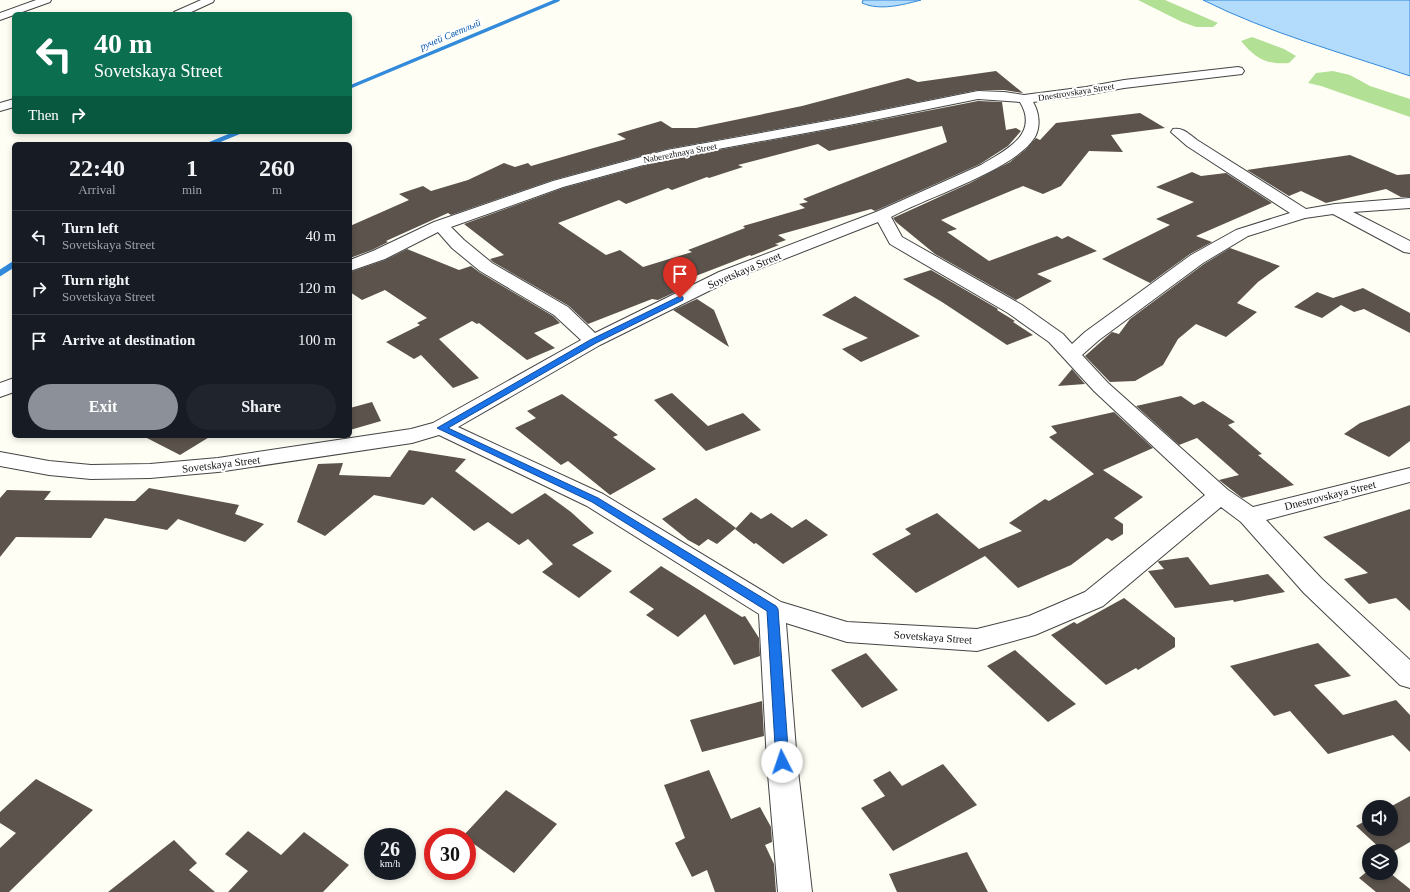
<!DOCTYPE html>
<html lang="en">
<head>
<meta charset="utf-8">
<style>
	:root { --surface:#171b24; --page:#20242c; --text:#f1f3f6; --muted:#9ea1a6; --line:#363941; --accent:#8c9099 }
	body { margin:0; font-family:"Times New Roman",serif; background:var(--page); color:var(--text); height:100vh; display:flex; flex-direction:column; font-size:15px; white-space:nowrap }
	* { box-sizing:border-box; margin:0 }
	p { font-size:13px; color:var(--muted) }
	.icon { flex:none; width:22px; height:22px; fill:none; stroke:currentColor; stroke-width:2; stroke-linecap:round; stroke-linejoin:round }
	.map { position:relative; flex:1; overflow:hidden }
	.details { position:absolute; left:12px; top:142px; width:340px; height:296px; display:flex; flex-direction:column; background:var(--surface); border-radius:6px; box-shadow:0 2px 6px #0003 }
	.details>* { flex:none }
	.guide { position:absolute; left:12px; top:12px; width:340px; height:122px; border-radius:6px; box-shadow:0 2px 6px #0003; background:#0b6e4f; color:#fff; overflow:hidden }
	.controls { position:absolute; left:1362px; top:800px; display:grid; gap:8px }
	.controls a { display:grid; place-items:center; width:36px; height:36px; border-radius:50%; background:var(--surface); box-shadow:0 2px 6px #0003; font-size:20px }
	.speed { position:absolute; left:364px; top:828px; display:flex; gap:8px; font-size:20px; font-weight:700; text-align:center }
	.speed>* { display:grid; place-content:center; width:52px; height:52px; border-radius:50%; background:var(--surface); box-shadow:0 2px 6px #0003; line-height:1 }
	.speed small { font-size:10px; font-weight:400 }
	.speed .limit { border:6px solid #d22; background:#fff; color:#111 }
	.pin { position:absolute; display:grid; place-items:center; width:34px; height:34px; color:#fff; margin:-41px -17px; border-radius:50% 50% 50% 0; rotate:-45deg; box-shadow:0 0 4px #0007 }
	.pin .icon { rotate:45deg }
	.me { position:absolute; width:44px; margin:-22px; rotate:356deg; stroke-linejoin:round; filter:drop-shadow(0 0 3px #0008) }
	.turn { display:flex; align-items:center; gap:14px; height:84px; padding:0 16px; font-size:18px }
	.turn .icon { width:52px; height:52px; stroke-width:2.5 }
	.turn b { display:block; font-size:28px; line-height:34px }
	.then { display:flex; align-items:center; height:38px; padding:0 16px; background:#0003; gap:8px; font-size:15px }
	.eta { display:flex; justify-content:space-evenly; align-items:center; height:68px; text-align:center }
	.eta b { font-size:24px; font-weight:800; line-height:28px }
	.cta { display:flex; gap:8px; margin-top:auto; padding:8px 16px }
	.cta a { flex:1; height:46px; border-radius:24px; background:var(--accent); color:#fff; font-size:16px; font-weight:800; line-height:46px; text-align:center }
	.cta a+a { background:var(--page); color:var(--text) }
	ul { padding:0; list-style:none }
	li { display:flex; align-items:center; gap:12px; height:52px; padding:0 16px; border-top:1px solid var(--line) }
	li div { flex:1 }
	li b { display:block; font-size:15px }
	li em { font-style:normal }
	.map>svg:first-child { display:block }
	.forest { fill:#b2e196 }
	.water { fill:#b3dbfc; stroke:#328adb }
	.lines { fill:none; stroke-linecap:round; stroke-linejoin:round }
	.stream-far2 { stroke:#328adb; stroke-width:3.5 }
	.stream-far1 { stroke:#328adb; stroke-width:4.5 }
	.stream { stroke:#328adb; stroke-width:6 }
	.building { fill:#5b534c; fill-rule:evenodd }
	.minor-casing { stroke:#444; stroke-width:2 }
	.minor { fill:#fff; fill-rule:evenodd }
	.route { fill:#1a73e8; stroke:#114b97 }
	.labels { text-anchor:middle; stroke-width:4; stroke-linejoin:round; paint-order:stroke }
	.far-street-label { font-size:9px; fill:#111; stroke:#fff }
	.far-water-label { font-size:10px; font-style:italic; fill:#0b5bb2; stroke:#fff }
	.street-label { font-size:11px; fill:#111; stroke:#fff }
</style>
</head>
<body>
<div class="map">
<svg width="1410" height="892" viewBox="0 0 1410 892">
	<rect width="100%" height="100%" fill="#fffef4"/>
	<g class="forest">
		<polygon points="1138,0 1165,0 1218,23 1213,27 1196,27 1182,22"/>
		<path d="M1252 37 1284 49 1296 56 1289 63C1266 65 1255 58 1241 41Z"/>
		<polygon points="1333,71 1350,75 1370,86 1410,99 1410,117 1321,86 1308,83 1316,73"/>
	</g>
	<g class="water">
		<path d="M863 0H921C902 5 880 11 862 3Z"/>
		<path d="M1203 0H1410V76C1340 52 1269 33 1203 0Z"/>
	</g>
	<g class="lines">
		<polyline class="stream-far2" points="350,87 558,0"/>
		<polyline class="stream-far1" points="210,144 239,132"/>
		<polyline class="stream" points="0,273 14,264"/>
	</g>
	<g class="building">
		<polygon points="996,71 1023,93 1004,90 978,90 849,116 667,149 553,180 451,215 448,213 386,241 388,242 372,250 350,258 350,226 409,200 399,194 423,186 431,191 468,180 504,163 515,167 528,163 531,166 590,149 626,139 617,134 661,121 672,128 696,128 802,106 908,78 918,82"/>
		<path d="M978 101 1002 102 1006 130 1016 128 1021 131 1008 146 980 164 875 211 871 209 778 235 786 240 775 244 779 245 751 256 750 255 675 284 682 289 658 300 652 299 588 324 569 306 493 262 490 259 504 255 464 224 563 188 669 159 849 126ZM942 126 947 142 803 199 808 202 799 204 805 208 743 226 745 228 688 250 692 252 643 267 620 250 606 255 558 223 619 200 626 204 668 188 672 190 707 177 709 178 743 167 738 165 818 144 829 151Z"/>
		<polygon points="1140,113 1165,128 1111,135 1123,152 1089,151 1061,186 1043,194 1023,186 941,220 957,229 947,232 989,261 1057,236 1062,239 1068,236 1097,251 1037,274 1052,281 1016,300 935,254 896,222 893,218 970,183 1010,162 1025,150 1036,138 1040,140 1056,123"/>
		<polygon points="1350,155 1397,175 1410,174 1410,197 1401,197 1386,189 1326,203 1301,191 1289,196 1247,170"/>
		<polygon points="1192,172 1201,176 1226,173 1272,203 1196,236 1212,242 1190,254 1150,283 1102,259 1170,225 1156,219 1194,202 1156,187"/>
		<polygon points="1230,248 1280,266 1258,282 1237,303 1257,312 1226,337 1196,324 1178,339 1163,365 1135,381 1110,382 1085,356 1112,332 1119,334 1130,319 1204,264"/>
		<polygon points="407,249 459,270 471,266 479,272 553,316 560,323 534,333 555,348 527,360 479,323 477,324 472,321 439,339 479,378 453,388 421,355 414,359 386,342 420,325 417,323 427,318 385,290 362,300 350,292 350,272 385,260"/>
		<polygon points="931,270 998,309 997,310 1015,321 1013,322 1033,335 1007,345 942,302 903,279"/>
		<polygon points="1363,288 1410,313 1410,333 1364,309 1354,312 1341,305 1322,318 1294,307 1317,292 1333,298"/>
		<polygon points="855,296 920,336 861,362 842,349 868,338 822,315"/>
		<polygon points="697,299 714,310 729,347 673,310"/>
		<polygon points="1072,369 1085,384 1058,386"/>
		<polygon points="672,393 708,426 743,413 761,430 706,451 654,400"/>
		<polygon points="562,394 618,435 613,437 656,469 610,495 568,461 561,465 515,428 536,418 527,411"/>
		<polygon points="1181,396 1194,405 1203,401 1235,422 1228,425 1262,454 1258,455 1294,485 1242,498 1219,480 1239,475 1197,438 1179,445 1136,406"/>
		<polygon points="372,402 381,421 350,430 350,408"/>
		<polygon points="1410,405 1410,441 1389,457 1344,434 1360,423"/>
		<polygon points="1114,412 1153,448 1103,470 1143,497 1114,518 1123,524 1123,534 1112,541 1107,538 1071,565 1018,588 985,556 916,593 872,554 911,534 905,529 937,513 979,549 1022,531 1009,523 1045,499 1049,501 1094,474 1049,437 1057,433 1051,426"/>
		<polygon points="143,436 211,436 180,455"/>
		<polygon points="409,450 466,459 455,471 512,514 545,493 571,512 594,533 572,545 612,571 579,598 542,572 553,564 528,539 519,545 488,522 474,531 432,497 424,505 374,495 325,536 297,522 318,464 343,463 339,475 390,477"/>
		<polygon points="149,488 239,505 235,514 264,524 245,542 178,519 167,530 105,518 91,538 16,537 0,557 0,498 7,490 51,491 44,500 135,501"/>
		<polygon points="696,498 736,528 717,544 708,539 699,546 688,540 662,519"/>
		<polygon points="1410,509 1410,611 1396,598 1369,604 1344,579 1368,573 1323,537"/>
		<polygon points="751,512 761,519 771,513 792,528 806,519 828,535 783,564 756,543 754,544 735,529"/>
		<polygon points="1188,557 1210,585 1268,574 1285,592 1234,602 1233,600 1175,608 1148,571 1164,569 1158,562 1159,561"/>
		<polygon points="661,566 742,617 745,616 759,638 760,656 734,665 705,614 678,637 646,615 654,609 629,592"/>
		<polygon points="1124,598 1175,638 1175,647 1138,670 1136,668 1106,685 1051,635 1074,622 1077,624"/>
		<polygon points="1318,643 1351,676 1314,685 1343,715 1396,700 1410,715 1410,752 1393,735 1328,754 1290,711 1274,716 1230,666"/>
		<polygon points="1015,650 1065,695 1076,704 1048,722 987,666"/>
		<polygon points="866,653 898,690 862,708 831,670"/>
		<polygon points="762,701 764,736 702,752 690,720"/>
		<polygon points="943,764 977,805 893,851 861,808 885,796 873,780 890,771 902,786"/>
		<polygon points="709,770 731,819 760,807 771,827 772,842 765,845 774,864 776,892 715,892 707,870 692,877 675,843 685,838 664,785"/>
		<polygon points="36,779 93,810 9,892 0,892 0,848 16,833 0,823 0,812"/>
		<polygon points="506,790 557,824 514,873 467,839 467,837 463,836"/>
		<polygon points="1410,796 1410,842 1391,853 1391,851 1383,851 1356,826 1369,819 1369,829 1391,829 1390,807"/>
		<polygon points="248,831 281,855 304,832 349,865 323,892 228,892 248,871 225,854"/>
		<polygon points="174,840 197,863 189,870 215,892 108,892"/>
		<polygon points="967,852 988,892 897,892 889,874"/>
		<polygon points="1369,870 1369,873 1390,873 1410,889 1410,892 1376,892 1359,878"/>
	</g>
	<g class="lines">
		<g class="minor-casing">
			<g id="minor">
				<polygon points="36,0 51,0 50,2 0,20 0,13"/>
				<polygon points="201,0 214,0 213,2 187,14 173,14 174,12"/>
				<path d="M1238 67 1242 68 1244 71 1242 74 1124 88 1086 95 1033 102C1039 112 1041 126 1035 137 1015 170 927 197 891 217L902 237 1022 305 1063 334 1072 344 1085 332 1191 255 1236 230 1290 213 1187 146 1171 132 1173 129C1183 127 1189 134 1197 140L1306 209 1335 204 1410 198V208L1353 212 1410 241V253L1404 252 1333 214 1305 218 1248 236 1203 263 1099 340 1082 355 1108 383 1228 490 1253 507 1410 468V482L1266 520 1322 579 1410 660V688L1400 685 1304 593 1241 522 1221 507 1103 606 1035 635 977 651 847 642 786 623 797 762 812 892H778L767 762 759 614 587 506 439 435 412 443 218 472 150 478 91 479 49 475 0 466V452L49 461 91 465 150 464 218 458 411 429 433 423 581 340 554 315 480 271 452 248 438 232 385 259 350 271V260L373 251 434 222 553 181 667 150 849 117 978 91 1004 92 1024 95 1086 87 1124 80ZM978 99 1020 102C1040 135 1004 151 981 165L876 212 719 272 595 333 568 307 492 263 464 240 451 227 563 187 669 158 849 125ZM878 222 890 244 1008 313 1049 342 1094 391 1205 495 1085 592 1029 616 977 629 847 622 781 602 603 494 458 427 600 345 731 280Z"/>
				<polygon points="14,99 14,107 0,111 0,103"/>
				<polygon points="14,378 14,392 0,397 0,383"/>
			</g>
		</g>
		<use href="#minor" class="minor"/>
	</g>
	<polygon class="route" points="680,296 683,297 683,300 596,343 448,428 598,498 776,606 778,609 789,762 787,766 782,768 778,766 776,762 767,611 592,502 437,428 590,340"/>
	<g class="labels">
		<g class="far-street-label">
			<text transform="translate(1076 92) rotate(-9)" y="3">Dnestrovskaya Street</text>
			<text transform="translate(680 153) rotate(-11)" y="3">Naberezhnaya Street</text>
		</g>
		<g class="far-water-label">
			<text transform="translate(450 34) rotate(-23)" y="4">ручей Светлый</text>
		</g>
		<g class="street-label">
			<text transform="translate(744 270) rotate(-23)" y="4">Sovetskaya Street</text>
			<text transform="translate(221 464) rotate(-7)" y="4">Sovetskaya Street</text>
			<text transform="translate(1330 495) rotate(-14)" y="4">Dnestrovskaya Street</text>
			<text transform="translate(933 637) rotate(4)" y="4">Sovetskaya Street</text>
		</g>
	</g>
</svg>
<div class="controls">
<a><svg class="icon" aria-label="sound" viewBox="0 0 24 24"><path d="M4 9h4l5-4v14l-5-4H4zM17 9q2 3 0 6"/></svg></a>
<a><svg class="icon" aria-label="layers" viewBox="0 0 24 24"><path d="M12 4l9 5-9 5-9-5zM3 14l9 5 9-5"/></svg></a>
</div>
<div class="speed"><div>26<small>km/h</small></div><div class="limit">30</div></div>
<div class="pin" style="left:680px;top:298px;background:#d93025"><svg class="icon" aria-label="arrive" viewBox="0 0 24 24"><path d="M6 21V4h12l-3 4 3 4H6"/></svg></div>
<svg class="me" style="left:782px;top:762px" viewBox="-20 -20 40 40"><circle r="19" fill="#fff"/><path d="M0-13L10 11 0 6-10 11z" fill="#1a73e8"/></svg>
<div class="guide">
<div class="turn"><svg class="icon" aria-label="left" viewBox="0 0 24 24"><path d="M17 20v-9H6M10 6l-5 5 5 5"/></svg><div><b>40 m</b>Sovetskaya Street</div></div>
<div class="then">Then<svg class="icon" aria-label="right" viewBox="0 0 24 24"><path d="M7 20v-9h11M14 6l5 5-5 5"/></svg></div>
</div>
<section class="details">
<div class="eta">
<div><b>22:40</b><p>Arrival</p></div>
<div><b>1</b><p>min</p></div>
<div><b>260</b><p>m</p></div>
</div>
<ul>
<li><svg class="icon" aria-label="left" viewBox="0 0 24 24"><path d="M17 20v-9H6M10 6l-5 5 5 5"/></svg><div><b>Turn left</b><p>Sovetskaya Street</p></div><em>40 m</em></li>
<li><svg class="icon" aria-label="right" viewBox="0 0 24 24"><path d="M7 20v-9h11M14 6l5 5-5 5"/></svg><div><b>Turn right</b><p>Sovetskaya Street</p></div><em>120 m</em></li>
<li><svg class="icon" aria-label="arrive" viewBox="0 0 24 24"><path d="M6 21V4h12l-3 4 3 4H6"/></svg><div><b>Arrive at destination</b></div><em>100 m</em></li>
</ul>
<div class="cta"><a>Exit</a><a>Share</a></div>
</section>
</div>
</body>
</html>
